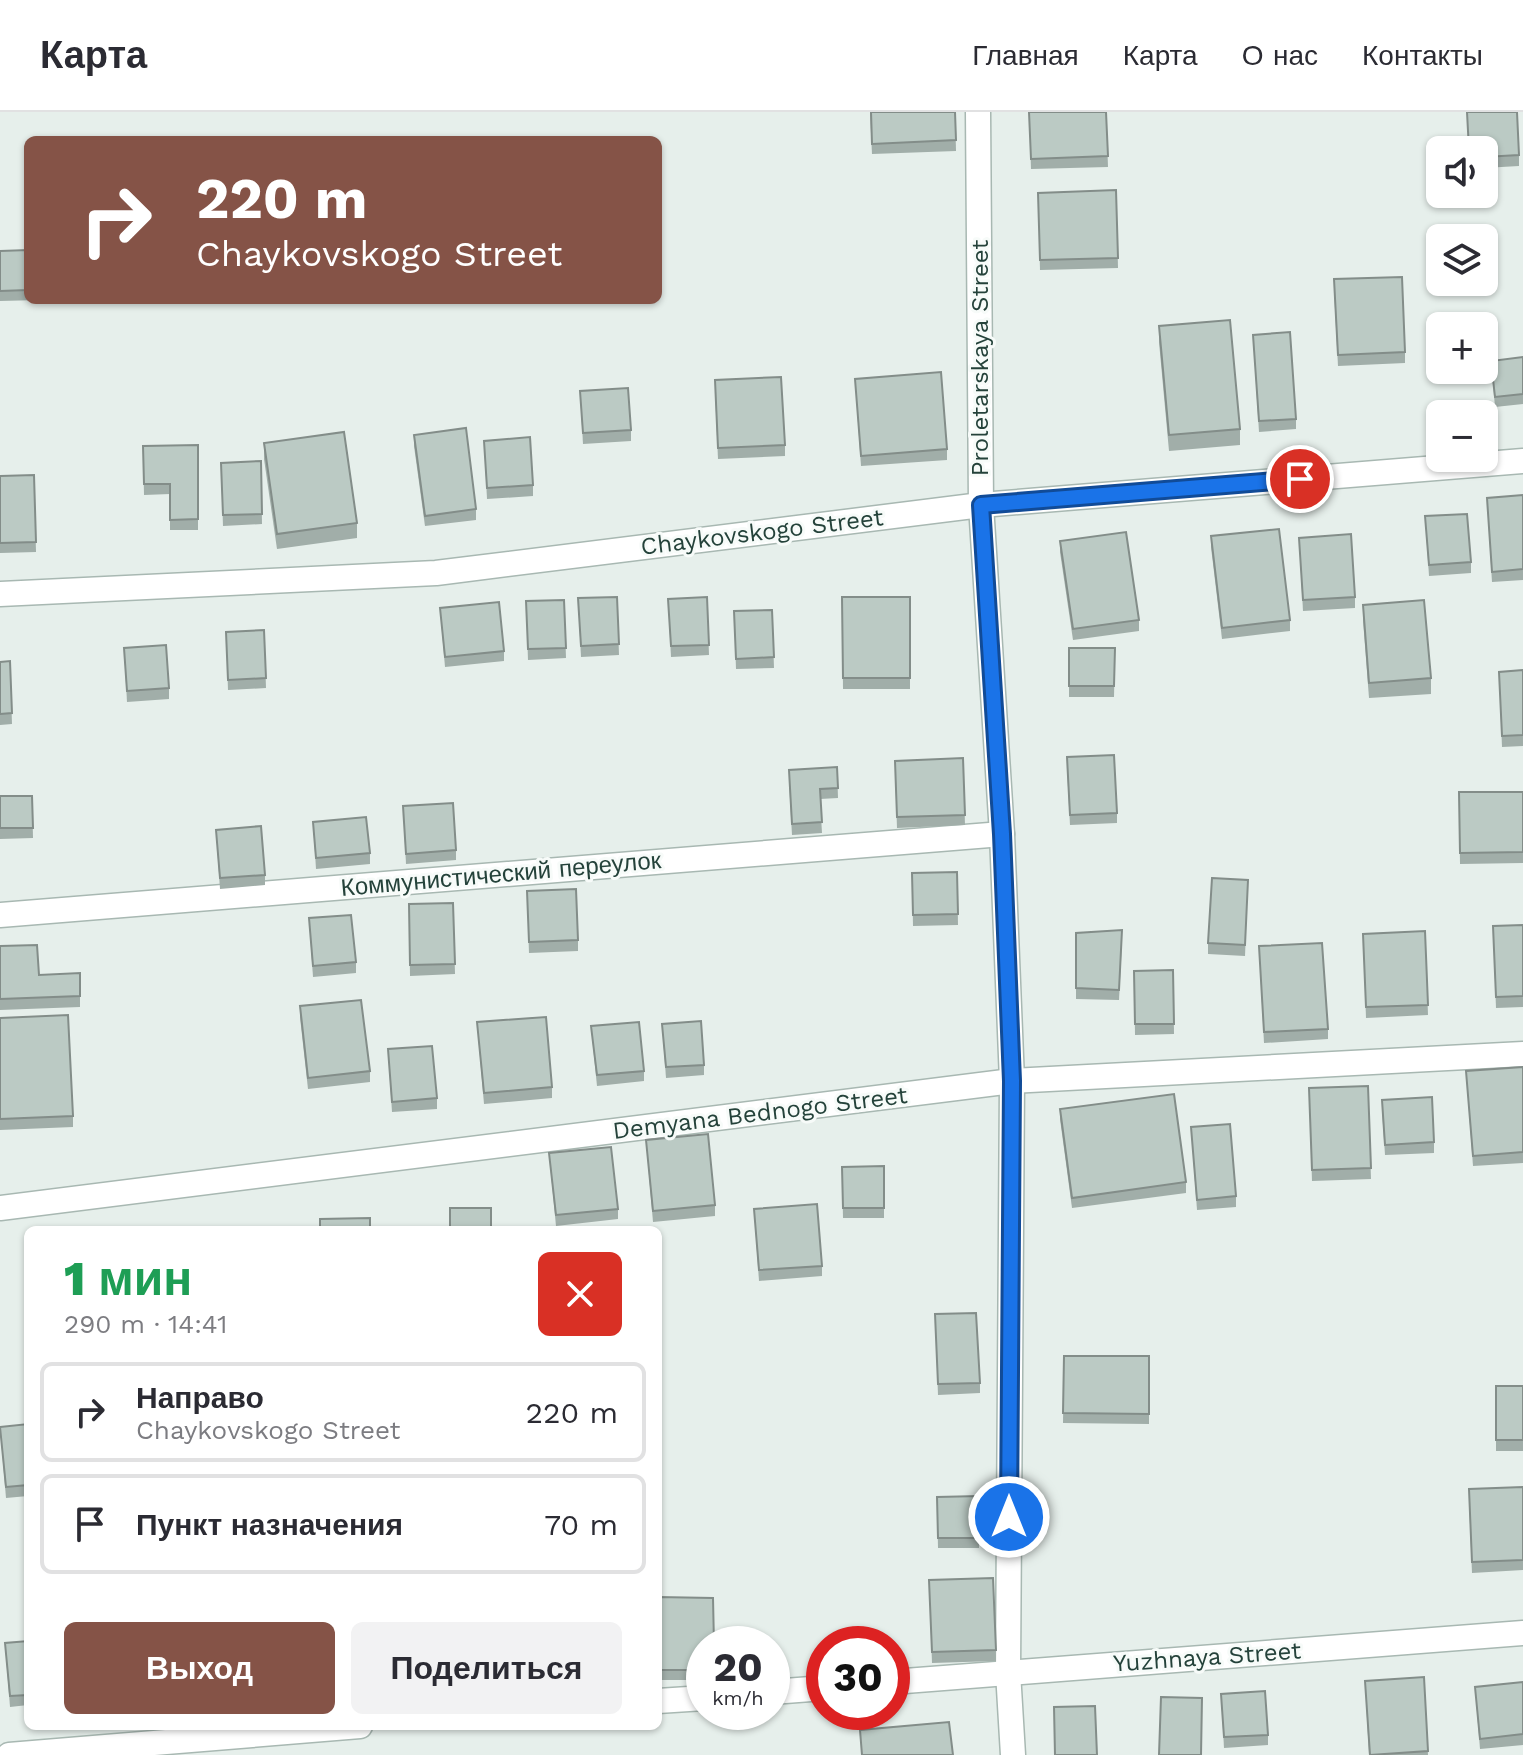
<!DOCTYPE html>
<html lang="ru">
<head>
<meta charset="utf-8">
<style>
	:root { --surface:#fff; --page:#f2f2f3; --text:#2b2b33; --muted:#7c7c81; --line:#e1e1e2; --accent:#855347 }
	body { margin:0; font-family:"Work Sans",sans-serif; background:var(--page); color:var(--text); height:100vh; display:flex; flex-direction:column; font-size:30px; white-space:nowrap }
	* { box-sizing:border-box; margin:0 }
	p { font-size:26px; color:var(--muted) }
	.icon { flex:none; width:44px; height:44px; fill:none; stroke:currentColor; stroke-width:2; stroke-linecap:round; stroke-linejoin:round }
	.map { position:relative; flex:1; overflow:hidden }
	.sheet { position:absolute; left:24px; top:1114px; width:638px; height:504px; display:flex; flex-direction:column; background:var(--surface); border-radius:12px; box-shadow:0 2px 6px #0004 }
	.sheet>* { flex:none }
	.hud { position:absolute; left:24px; top:24px; width:638px; height:168px; border-radius:12px; box-shadow:0 2px 6px #0004; background:#855347; color:#fff; overflow:hidden }
	.buttons { position:absolute; left:1426px; top:24px; display:grid; gap:16px }
	.buttons a { display:grid; place-items:center; width:72px; height:72px; border-radius:12px; background:var(--surface); box-shadow:0 2px 6px #0004; font-size:40px }
	.speed { position:absolute; left:686px; top:1514px; display:flex; gap:16px; font-size:40px; font-weight:700; text-align:center }
	.speed>* { display:grid; place-content:center; width:104px; height:104px; border-radius:50%; background:var(--surface); box-shadow:0 2px 6px #0004; line-height:1 }
	.speed small { font-size:20px; font-weight:400 }
	.speed .limit { border:12px solid #d22; background:#fff; color:#111 }
	.pin { position:absolute; display:grid; place-items:center; width:68px; height:68px; color:#fff; margin:-34px; border:4px solid #fff; border-radius:50%; box-shadow:0 2px 8px #0007 }
	.me { position:absolute; width:88px; margin:-44px; rotate:0deg; stroke-linejoin:round; filter:drop-shadow(0 0 6px #0008) }
	.turn { display:flex; align-items:center; gap:28px; height:168px; padding:0 40px; font-size:36px }
	.turn .icon { width:104px; height:104px; stroke-width:2.5 }
	.turn b { display:block; font-size:56px; line-height:68px }
	.round { display:grid; place-items:center; flex:none; width:84px; height:84px; border-radius:12px; background:var(--page) }
	.overview { display:flex; align-items:center; justify-content:space-between; height:136px; padding:0 40px }
	h1 { font-size:48px; font-weight:800; line-height:60px; color:#1e9e55 }
	.action { display:flex; gap:16px; margin-top:auto; padding:16px 40px }
	.action a { flex:1; height:92px; border-radius:12px; background:var(--accent); color:#fff; font-size:32px; font-weight:800; line-height:92px; text-align:center }
	.action a+a { background:var(--page); color:var(--text) }
	ul { padding:0; list-style:none }
	li { display:flex; align-items:center; gap:24px; height:100px; margin:0 16px 12px; padding:0 24px; border:4px solid var(--line); border-radius:12px }
	li div { flex:1 }
	li b { display:block; font-size:30px }
	li em { font-style:normal }
	header { display:flex; align-items:center; gap:48px; box-sizing:border-box; height:112px; padding:0 40px; background:var(--surface); border-bottom:2px solid var(--line) }
	header strong { font-size:38px }
	nav { display:flex; gap:44px; margin-inline-start:auto; font-size:28px }
	.map>svg:first-child { display:block }
	.lines { fill:none; stroke-linecap:round; stroke-linejoin:round }
	.minor-casing { stroke:#a8b8b2; stroke-width:27 }
	.minor { stroke:#fff; stroke-width:24 }
	.wall { fill:#a1aea9 }
	.building { fill:#bbcac4; stroke:#838d89; stroke-width:2 }
	.route-casing { stroke:#114b97; stroke-width:20 }
	.route { stroke:#1a73e8; stroke-width:14 }
	.labels { text-anchor:middle; stroke-width:6; stroke-linejoin:round; paint-order:stroke }
	.street-label { font-size:24px; fill:#24423a; stroke:#f7fbf9 }
</style>
</head>
<body>
<header>
<strong>Карта</strong>
<nav><a>Главная</a><a>Карта</a><a>О нас</a><a>Контакты</a></nav>
</header>
<div class="map">
<svg width="1523" height="1643" viewBox="0 0 1523 1643">
	<rect width="100%" height="100%" fill="#e6efeb"/>
	<g class="lines">
		<g class="minor-casing">
			<g id="minor">
				<polyline points="978,0 981,393 1002,722 1012,969 1008,1560 1013,1643"/>
				<polyline points="0,482 436,461 981,393 1523,349"/>
				<polyline points="0,803 1002,722"/>
				<polyline points="0,1096 1012,969 1523,942"/>
				<polyline points="892,1570 1523,1521"/>
				<polyline points="772,1580 824,1576"/>
				<polyline points="658,1589 704,1586"/>
				<polyline points="9,1643 360,1614"/>
			</g>
		</g>
		<use href="#minor" class="minor"/>
	</g>
	<g class="wall">
		<polygon points="870,0 955,0 956,39 872,42"/>
		<polygon points="1029,0 1106,0 1108,55 1031,57"/>
		<polygon points="1484,38 1519,43 1519,54 1484,56"/>
		<polygon points="1116,78 1118,156 1040,158 1038,81"/>
		<polygon points="28,138 28,188 40,188 0,189 0,139"/>
		<polygon points="1334,178 1405,240 1405,251 1338,254"/>
		<polygon points="1159,214 1240,317 1240,333 1169,339 1159,230"/>
		<polygon points="1253,223 1296,307 1296,317 1259,320"/>
		<polygon points="1523,245 1523,292 1495,295 1491,249"/>
		<polygon points="855,267 947,337 947,348 861,354"/>
		<polygon points="580,279 631,318 631,329 583,332"/>
		<polygon points="715,279 785,333 785,344 718,347"/>
		<polygon points="414,323 476,397 476,408 425,414 414,334"/>
		<polygon points="484,329 533,373 533,384 487,387"/>
		<polygon points="264,331 357,411 357,426 277,437 264,347"/>
		<polygon points="198,333 198,418 170,418 170,382 144,383 143,334"/>
		<polygon points="261,349 262,412 223,414 221,351"/>
		<polygon points="34,363 36,440 0,441 0,364"/>
		<polygon points="1523,383 1523,468 1492,470 1487,386"/>
		<polygon points="1425,404 1471,450 1471,461 1429,464"/>
		<polygon points="1211,424 1290,508 1290,519 1222,527 1211,435"/>
		<polygon points="1299,426 1355,485 1355,496 1303,499"/>
		<polygon points="1060,429 1139,508 1139,519 1073,528 1060,440"/>
		<polygon points="617,485 619,543 581,545 578,486"/>
		<polygon points="707,485 709,543 671,545 668,487"/>
		<polygon points="842,485 910,485 910,577 843,577"/>
		<polygon points="564,488 566,546 528,548 526,489"/>
		<polygon points="1363,493 1431,566 1431,582 1369,586 1363,508"/>
		<polygon points="440,496 504,539 504,549 445,555"/>
		<polygon points="772,498 774,556 736,557 734,499"/>
		<polygon points="264,518 266,576 228,578 226,520"/>
		<polygon points="124,536 169,576 169,587 127,590"/>
		<polygon points="1069,536 1115,536 1114,585 1069,585"/>
		<polygon points="10,549 12,612 0,613 0,550"/>
		<polygon points="1523,558 1523,634 1502,635 1499,560"/>
		<polygon points="963,646 965,713 897,716 895,659"/>
		<polygon points="837,655 838,686 820,687 822,721 792,723 789,669"/>
		<polygon points="1067,656 1117,701 1117,711 1070,713"/>
		<polygon points="1459,680 1523,680 1523,751 1460,752"/>
		<polygon points="0,684 32,684 33,726 0,727"/>
		<polygon points="403,694 456,738 456,748 406,752"/>
		<polygon points="313,710 370,741 370,752 316,757"/>
		<polygon points="216,718 265,763 265,773 220,777"/>
		<polygon points="957,760 958,813 913,814 912,761"/>
		<polygon points="1248,768 1245,844 1208,842 1208,831"/>
		<polygon points="527,779 578,828 578,839 529,841"/>
		<polygon points="453,791 455,862 410,864 409,792"/>
		<polygon points="309,806 356,850 356,861 313,865"/>
		<polygon points="1523,813 1523,895 1496,896 1493,814"/>
		<polygon points="1425,819 1428,903 1366,906 1363,822"/>
		<polygon points="1076,821 1122,829 1119,888 1076,887"/>
		<polygon points="0,834 39,863 80,861 80,895 0,898"/>
		<polygon points="1259,834 1328,917 1328,927 1264,931"/>
		<polygon points="1173,858 1174,922 1135,923 1134,859"/>
		<polygon points="300,894 370,959 370,970 308,977 300,905"/>
		<polygon points="0,906 73,1004 73,1015 0,1018"/>
		<polygon points="477,910 552,975 552,986 484,992"/>
		<polygon points="662,912 704,953 704,963 666,966"/>
		<polygon points="591,914 644,959 644,969 597,974"/>
		<polygon points="388,937 437,986 437,997 392,1000"/>
		<polygon points="1523,955 1523,1051 1473,1054 1466,959"/>
		<polygon points="1368,974 1371,1067 1312,1069 1309,976"/>
		<polygon points="1060,997 1186,1070 1186,1081 1072,1096 1060,1007"/>
		<polygon points="1382,998 1434,1030 1434,1041 1385,1043"/>
		<polygon points="1191,1015 1236,1084 1236,1095 1197,1098"/>
		<polygon points="646,1028 715,1093 715,1104 653,1110"/>
		<polygon points="549,1041 618,1097 618,1107 556,1114"/>
		<polygon points="884,1054 884,1106 843,1106 842,1055"/>
		<polygon points="754,1097 822,1154 822,1164 759,1169"/>
		<polygon points="935,1202 980,1271 980,1281 938,1283"/>
		<polygon points="1064,1244 1149,1244 1149,1312 1063,1311"/>
		<rect x="1496" y="1274" width="27" height="65"/>
		<polygon points="28,1312 28,1384 6,1386 0,1315"/>
		<polygon points="1523,1375 1523,1458 1472,1461 1469,1388"/>
		<polygon points="979,1384 979,1436 938,1436 937,1385"/>
		<polygon points="993,1466 996,1549 932,1551 929,1468"/>
		<polygon points="658,1485 704,1532 704,1568 658,1568"/>
		<polygon points="28,1529 28,1593 10,1595 5,1531"/>
		<polygon points="1424,1565 1428,1643 1369,1643 1365,1569"/>
		<polygon points="1523,1570 1523,1633 1480,1637 1475,1575"/>
		<polygon points="1221,1582 1268,1623 1268,1633 1224,1636"/>
	</g>
	<g class="building">
		<polygon points="871,0 955,0 956,28 872,32"/>
		<polygon points="1029,0 1106,0 1108,44 1031,47"/>
		<polygon points="1467,0 1517,0 1519,43 1484,45 1484,38 1469,38"/>
		<polygon points="1116,78 1118,146 1040,148 1038,81"/>
		<polygon points="28,138 28,178 0,179 0,139"/>
		<polygon points="1402,165 1405,240 1338,243 1334,167"/>
		<polygon points="1230,208 1240,317 1169,323 1159,214"/>
		<polygon points="1290,220 1296,307 1259,309 1253,223"/>
		<polygon points="1523,245 1523,282 1495,285 1491,249"/>
		<polygon points="941,260 947,337 861,344 855,267"/>
		<polygon points="781,265 785,333 718,336 715,268"/>
		<polygon points="628,276 631,318 583,321 580,279"/>
		<polygon points="466,316 476,397 425,404 414,323"/>
		<polygon points="344,320 357,411 277,422 264,331"/>
		<polygon points="530,325 533,373 487,376 484,329"/>
		<polygon points="198,333 198,407 170,408 170,372 144,372 143,334"/>
		<polygon points="261,349 262,402 223,403 221,351"/>
		<polygon points="34,363 36,430 0,431 0,364"/>
		<polygon points="1523,383 1523,457 1492,460 1487,386"/>
		<polygon points="1467,402 1471,450 1429,453 1425,404"/>
		<polygon points="1279,417 1290,508 1222,516 1211,424"/>
		<polygon points="1126,420 1139,508 1073,517 1060,429"/>
		<polygon points="1351,422 1355,485 1303,488 1299,426"/>
		<polygon points="617,485 619,532 581,534 578,486"/>
		<polygon points="707,485 709,533 671,534 668,487"/>
		<polygon points="842,485 910,485 910,566 843,566"/>
		<polygon points="564,488 566,536 528,537 526,489"/>
		<polygon points="1424,488 1431,566 1369,571 1363,493"/>
		<polygon points="499,490 504,539 445,545 440,496"/>
		<polygon points="772,498 774,545 736,547 734,499"/>
		<polygon points="264,518 266,566 228,568 226,520"/>
		<polygon points="166,533 169,576 127,579 124,536"/>
		<polygon points="1069,536 1115,536 1114,574 1069,574"/>
		<polygon points="10,549 12,601 0,602 0,550"/>
		<polygon points="1523,558 1523,623 1502,624 1499,560"/>
		<polygon points="1114,643 1117,701 1070,703 1067,645"/>
		<polygon points="963,646 965,703 897,705 895,649"/>
		<polygon points="837,655 838,676 820,677 822,710 792,712 789,658"/>
		<polygon points="1459,680 1523,680 1523,740 1460,741"/>
		<polygon points="0,684 32,684 33,716 0,716"/>
		<polygon points="453,691 456,738 406,742 403,694"/>
		<polygon points="366,705 370,741 316,746 313,710"/>
		<polygon points="261,714 265,763 220,766 216,718"/>
		<polygon points="957,760 958,802 913,803 912,761"/>
		<polygon points="1212,766 1248,768 1245,833 1208,831"/>
		<polygon points="576,777 578,828 529,830 527,779"/>
		<polygon points="453,791 455,852 410,853 409,792"/>
		<polygon points="351,803 356,850 313,854 309,806"/>
		<polygon points="1523,813 1523,884 1496,885 1493,814"/>
		<polygon points="1122,818 1119,878 1076,876 1076,821"/>
		<polygon points="1425,819 1428,893 1366,895 1363,822"/>
		<polygon points="1322,831 1328,917 1264,920 1259,834"/>
		<polygon points="37,833 39,863 80,861 80,884 0,887 0,834"/>
		<polygon points="1173,858 1174,912 1135,912 1134,859"/>
		<polygon points="361,888 370,959 308,966 300,894"/>
		<polygon points="68,903 73,1004 0,1007 0,906"/>
		<polygon points="546,905 552,975 484,981 477,910"/>
		<polygon points="701,909 704,953 666,955 662,912"/>
		<polygon points="639,910 644,959 597,963 591,914"/>
		<polygon points="432,934 437,986 392,990 388,937"/>
		<polygon points="1523,955 1523,1040 1473,1044 1466,959"/>
		<polygon points="1368,974 1371,1056 1312,1058 1309,976"/>
		<polygon points="1174,982 1186,1070 1072,1086 1060,997"/>
		<polygon points="1432,985 1434,1030 1385,1033 1382,988"/>
		<polygon points="1230,1012 1236,1084 1197,1088 1191,1015"/>
		<polygon points="708,1022 715,1093 653,1099 646,1028"/>
		<polygon points="611,1035 618,1097 556,1103 549,1041"/>
		<polygon points="884,1054 884,1096 843,1096 842,1055"/>
		<polygon points="817,1092 822,1154 759,1158 754,1097"/>
		<rect x="450" y="1096" width="41" height="22"/>
		<polygon points="370,1106 370,1118 320,1118 320,1107"/>
		<polygon points="976,1201 980,1271 938,1272 935,1202"/>
		<polygon points="1064,1244 1149,1244 1149,1302 1063,1301"/>
		<rect x="1496" y="1274" width="27" height="54"/>
		<polygon points="28,1312 28,1373 6,1375 0,1315"/>
		<polygon points="1523,1375 1523,1448 1472,1450 1469,1377"/>
		<polygon points="979,1384 979,1426 938,1426 937,1385"/>
		<polygon points="993,1466 996,1538 932,1540 929,1468"/>
		<polygon points="658,1485 713,1486 714,1532 704,1532 704,1558 658,1558"/>
		<polygon points="28,1529 28,1583 10,1584 5,1531"/>
		<polygon points="1424,1565 1428,1639 1370,1643 1365,1569"/>
		<polygon points="1523,1570 1523,1622 1480,1627 1475,1575"/>
		<polygon points="1265,1579 1268,1623 1224,1625 1221,1582"/>
		<polygon points="1161,1585 1202,1586 1201,1643 1159,1643"/>
		<polygon points="1095,1594 1097,1643 1055,1643 1054,1595"/>
		<polygon points="949,1610 953,1643 862,1643 860,1618"/>
	</g>
	<g class="lines">
		<g class="route-casing">
			<polyline id="route" points="1009,1405 1012,969 1002,722 981,393 1300,367"/>
		</g>
		<use href="#route" class="route"/>
	</g>
	<g class="labels">
		<g class="street-label">
			<text transform="translate(980 246) rotate(-90)" y="8">Proletarskaya Street</text>
			<text transform="translate(762 420) rotate(-7)" y="8">Chaykovskogo Street</text>
			<text transform="translate(501 762) rotate(-5)" y="8">Коммунистический переулок</text>
			<text transform="translate(760 1001) rotate(-7)" y="8">Demyana Bednogo Street</text>
			<text transform="translate(1207 1545) rotate(-4)" y="8">Yuzhnaya Street</text>
		</g>
	</g>
</svg>
<div class="buttons">
<a><svg class="icon" aria-label="sound" viewBox="0 0 24 24"><path d="M4 9h4l5-4v14l-5-4H4zM17 9q2 3 0 6"/></svg></a>
<a><svg class="icon" aria-label="layers" viewBox="0 0 24 24"><path d="M12 4l9 5-9 5-9-5zM3 14l9 5 9-5"/></svg></a>
<a>+</a>
<a>−</a>
</div>
<div class="speed"><div>20<small>km/h</small></div><div class="limit">30</div></div>
<div class="pin" style="left:1300px;top:367px;background:#d93025"><svg class="icon" aria-label="arrive" viewBox="0 0 24 24"><path d="M6 21V4h12l-3 4 3 4H6"/></svg></div>
<svg class="me" style="left:1009px;top:1405px" viewBox="-20 -20 40 40"><circle r="17" fill="#1a73e8" stroke="#fff" stroke-width="3"/><path d="M0-11L8 9 0 5-8 9z" fill="#fff"/></svg>
<div class="hud">
<div class="turn"><svg class="icon" aria-label="right" viewBox="0 0 24 24"><path d="M7 20v-9h11M14 6l5 5-5 5"/></svg><div><b>220 m</b>Chaykovskogo Street</div></div>
</div>
<section class="sheet">
<div class="overview"><div><h1>1 мин</h1><p>290 m · 14:41</p></div><a class="round" style="background:#d93025;color:#fff"><svg class="icon" aria-label="close" viewBox="0 0 24 24"><path d="M6 6l12 12M18 6L6 18"/></svg></a></div>
<ul>
<li><svg class="icon" aria-label="right" viewBox="0 0 24 24"><path d="M7 20v-9h11M14 6l5 5-5 5"/></svg><div><b>Направо</b><p>Chaykovskogo Street</p></div><em>220 m</em></li>
<li><svg class="icon" aria-label="arrive" viewBox="0 0 24 24"><path d="M6 21V4h12l-3 4 3 4H6"/></svg><div><b>Пункт назначения</b></div><em>70 m</em></li>
</ul>
<div class="action"><a>Выход</a><a>Поделиться</a></div>
</section>
</div>
</body>
</html>
